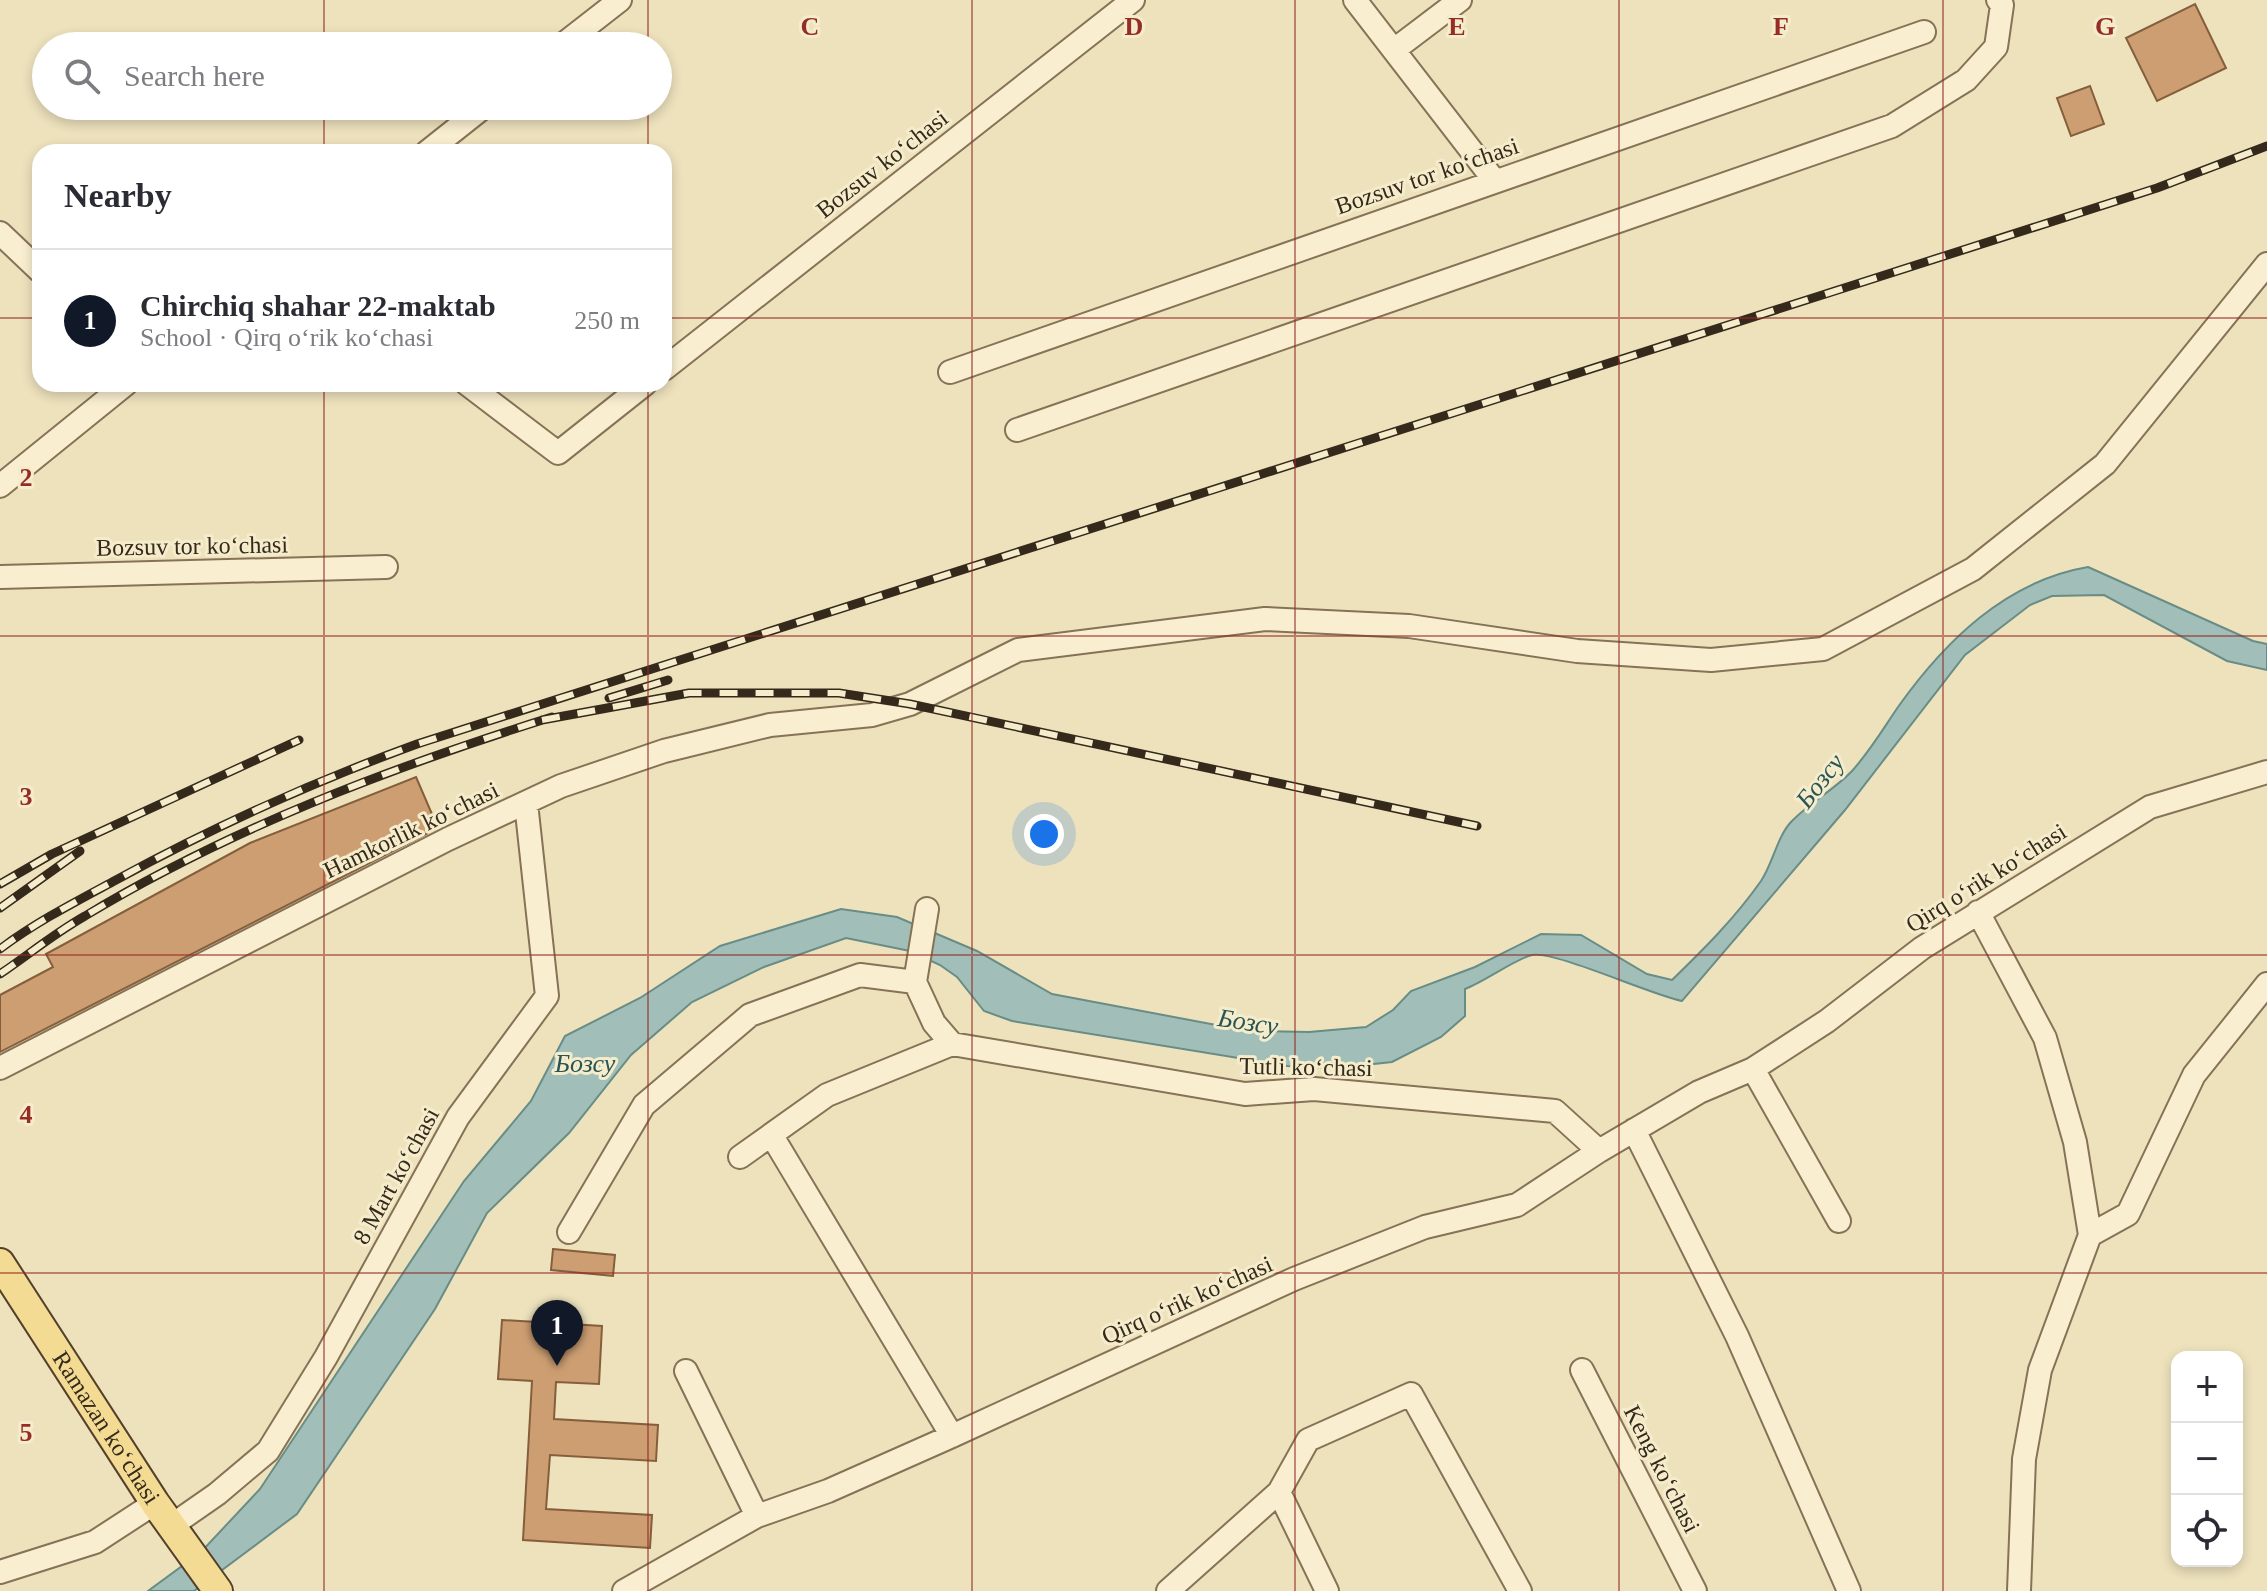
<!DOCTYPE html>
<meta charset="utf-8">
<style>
body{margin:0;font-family:"Times New Roman",serif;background:#f2f2f3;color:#2b2b33}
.controls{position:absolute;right:24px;bottom:24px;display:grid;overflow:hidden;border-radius:16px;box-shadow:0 4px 12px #0003}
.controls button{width:72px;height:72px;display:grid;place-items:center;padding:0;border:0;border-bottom:2px solid #e1e1e2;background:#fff;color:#2b2b33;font:40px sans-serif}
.you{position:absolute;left:1044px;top:834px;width:28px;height:28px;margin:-20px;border:6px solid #fff;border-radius:50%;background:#1a73e8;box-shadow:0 0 0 12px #1a73e833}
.badge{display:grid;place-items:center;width:52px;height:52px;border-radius:50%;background:#111827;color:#fff;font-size:26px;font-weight:700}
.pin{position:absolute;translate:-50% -66px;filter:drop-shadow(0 2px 4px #0008)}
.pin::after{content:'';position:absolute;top:42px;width:28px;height:24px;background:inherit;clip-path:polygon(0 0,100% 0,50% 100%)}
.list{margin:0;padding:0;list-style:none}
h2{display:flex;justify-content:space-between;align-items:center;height:104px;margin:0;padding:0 32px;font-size:34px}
h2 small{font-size:26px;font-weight:400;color:#7c7c81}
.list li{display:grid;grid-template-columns:52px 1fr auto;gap:24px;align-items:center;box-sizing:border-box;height:144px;padding:0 32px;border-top:2px solid #e1e1e2}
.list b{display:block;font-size:30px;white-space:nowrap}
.list p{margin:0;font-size:26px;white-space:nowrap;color:#7c7c81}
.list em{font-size:26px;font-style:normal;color:#7c7c81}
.icon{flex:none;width:44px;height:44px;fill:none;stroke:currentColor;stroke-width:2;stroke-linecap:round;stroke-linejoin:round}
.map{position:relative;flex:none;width:2267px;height:1591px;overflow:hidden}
.search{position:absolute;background:#fff;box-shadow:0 4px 12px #0003;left:32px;top:32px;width:640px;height:88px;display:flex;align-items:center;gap:20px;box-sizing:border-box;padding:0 28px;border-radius:44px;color:#7c7c81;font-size:30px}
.panel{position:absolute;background:#fff;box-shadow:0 4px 12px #0003;left:32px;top:144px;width:640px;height:248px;border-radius:24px}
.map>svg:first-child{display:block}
.water{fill:#a1bfb8;stroke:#688c86;stroke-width:2}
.building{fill:#cd9e72;stroke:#855e3c;stroke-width:2}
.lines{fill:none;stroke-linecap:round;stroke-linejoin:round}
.minor-casing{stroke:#867256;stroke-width:26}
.major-casing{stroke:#53402b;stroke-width:32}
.minor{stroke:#f9efd0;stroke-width:22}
.major{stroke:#f3db93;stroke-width:28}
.rail-casing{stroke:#35291b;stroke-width:9}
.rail{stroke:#f5eccc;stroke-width:6;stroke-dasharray:18;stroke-linecap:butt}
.grid{fill:none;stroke:#952c26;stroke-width:2;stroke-opacity:0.55}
.labels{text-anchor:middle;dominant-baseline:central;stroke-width:6;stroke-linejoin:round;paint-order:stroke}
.street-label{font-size:24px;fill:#35291b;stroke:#f5eccc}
.water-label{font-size:26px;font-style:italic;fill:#2a5555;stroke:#f5eccc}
.grid-label{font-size:26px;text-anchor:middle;font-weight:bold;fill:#952c26;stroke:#f5eccc;stroke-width:6;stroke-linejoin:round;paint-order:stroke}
</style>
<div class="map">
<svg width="2267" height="1591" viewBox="0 0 2267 1591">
<rect width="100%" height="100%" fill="#eee2bd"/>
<!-- water -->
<path class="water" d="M2088 567 2253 641 2267 644V670L2227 661 2104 595 2052 596 2030 605 1965 655 1845 810 1682 1001C1649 994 1553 950 1532 955 1517 958 1484 982 1465 989V1016L1441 1037 1392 1062 1337 1068 1287 1066 1012 1021 984 1011 957 977 940 965 910 951 846 938 764 967 692 1002 631 1055 569 1133 487 1213 435 1309 297 1514 194 1591H148L201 1552 260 1489 464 1181 531 1101 565 1036 640 998 720 946 841 909 897 917 977 951 1052 994 1248 1031 1309 1032 1366 1027 1393 1010 1411 991 1475 967 1541 934 1581 935 1647 974 1672 980C1704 949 1735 918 1761 881 1773 863 1777 837 1791 822 1809 803 1834 790 1852 771 1870 751 1883 729 1898 707 1945 641 2006 581 2088 567Z"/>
<!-- building -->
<path class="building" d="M2195 4 2226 68 2157 101 2126 38Z
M2090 86 2104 124 2071 136 2057 98Z
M416 777 438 828 0 1052V995L53 967 46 954 250 843Z
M553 1249 615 1255 613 1276 551 1270Z
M502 1320 602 1326 599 1384 556 1382 554 1419 658 1425 656 1461 550 1455 546 1509 652 1515 650 1548 523 1540 532 1381 498 1379Z"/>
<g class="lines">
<defs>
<path id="minor" d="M1355 0 1494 180
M561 46 620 0
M1394 50 1460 0
M427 152 485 106
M0 233 40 271
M664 369 1133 0
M950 372 1924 32
M467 384 558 453 645 384
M1017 430 1892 126 1966 80 1996 47 2002 5 1998 0
M0 486 126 384
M0 577 386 567
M1978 912 2045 1038 2075 1142 2090 1235
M915 982 927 909
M0 1068 448 839 561 786 664 751 770 725 872 715 910 704 1018 650 1265 619 1409 626 1577 651 1711 660 1823 649 1973 569 2105 464 2267 264
M1753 1069 1839 1221
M1634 1130 1737 1336 1849 1591
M772 1136 952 1436
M740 1157 827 1095 952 1044
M569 1232 644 1105 750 1015 860 975 915 982 934 1023 952 1044 1245 1094 1314 1089 1555 1111 1599 1151
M1582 1370 1695 1591
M686 1371 757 1516
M1279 1492 1327 1591
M171 1526 217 1494 268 1451 326 1357 458 1117 547 996 526 803
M0 1572 95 1542 155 1503
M624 1591 757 1516 828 1491 952 1436 1294 1279 1425 1227 1517 1205 1599 1151 1699 1092 1753 1069 1827 1021 1922 948 2150 807 2267 772
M1168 1591 1279 1492 1308 1440 1411 1394 1520 1591
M2019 1591 2024 1459 2040 1370 2090 1235 2128 1214 2194 1075 2267 984"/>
<g id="major">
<path id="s1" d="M0 1263 155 1503 218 1591"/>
</g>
</defs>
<!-- minor casing -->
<use href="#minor" class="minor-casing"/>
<!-- major casing -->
<use href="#major" class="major-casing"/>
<!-- minor -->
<use href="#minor" class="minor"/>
<!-- major -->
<use href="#major" class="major"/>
<defs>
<path id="rail" d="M609 698 668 680
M542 720 689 693H839L910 704 1477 826
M0 884 52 854 299 740
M0 908 80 851
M0 949C36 922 77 901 116 880 213 827 313 782 417 744L2157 188 2267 146
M0 974C28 955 55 933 85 916 231 828 390 768 552 717"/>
</defs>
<!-- rail casing -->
<use href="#rail" class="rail-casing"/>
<!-- rail -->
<use href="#rail" class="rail"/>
</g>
<!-- grid -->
<path class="grid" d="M324 0V46M648 0V46M972 0V1591M1295 0V1591M1619 0V1591M1943 0V1591M324 106V152M648 106V152M0 318H40M664 318H2267M324 384V1591M648 384V1591M0 636H2267M0 955H2267M0 1273H2267"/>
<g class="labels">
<!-- street labels -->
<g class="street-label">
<text transform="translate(882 164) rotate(-38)">Bozsuv ko‘chasi</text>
<text transform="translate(1427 176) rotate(-19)">Bozsuv tor ko‘chasi</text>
<text transform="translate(192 546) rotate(-1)">Bozsuv tor ko‘chasi</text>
<text transform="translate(411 830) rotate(-26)">Hamkorlik ko‘chasi</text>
<text transform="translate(1986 878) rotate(-32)">Qirq o‘rik ko‘chasi</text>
<text transform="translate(1306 1067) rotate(1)">Tutli ko‘chasi</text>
<text transform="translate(396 1176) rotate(-61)">8 Mart ko‘chasi</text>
<text transform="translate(1187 1300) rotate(-24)">Qirq o‘rik ko‘chasi</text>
<text stroke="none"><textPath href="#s1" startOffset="196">Ramazan ko‘chasi</textPath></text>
<text transform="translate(1662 1469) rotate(63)">Keng ko‘chasi</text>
</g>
<!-- water labels -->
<g class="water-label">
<text transform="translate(1820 781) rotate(-52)">Бозсу</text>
<text transform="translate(1248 1022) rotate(9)">Бозсу</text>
<text x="585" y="1063">Бозсу</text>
</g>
</g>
<g class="grid-label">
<text x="810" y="35">C</text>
<text x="1134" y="35">D</text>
<text x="1457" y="35">E</text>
<text x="1781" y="35">F</text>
<text x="2105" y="35">G</text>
<text x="26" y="486">2</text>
<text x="26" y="805">3</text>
<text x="26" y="1123">4</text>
<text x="26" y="1441">5</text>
</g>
</svg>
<div class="controls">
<button>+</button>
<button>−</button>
<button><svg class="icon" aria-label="locate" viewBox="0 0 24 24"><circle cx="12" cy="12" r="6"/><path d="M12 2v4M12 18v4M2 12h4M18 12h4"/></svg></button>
</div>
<div class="you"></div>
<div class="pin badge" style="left:557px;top:1366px">1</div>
<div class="search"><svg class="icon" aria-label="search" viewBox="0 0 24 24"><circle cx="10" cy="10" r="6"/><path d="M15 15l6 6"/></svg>Search here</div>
<section class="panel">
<h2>Nearby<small></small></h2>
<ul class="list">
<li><span class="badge">1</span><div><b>Chirchiq shahar 22-maktab</b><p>School · Qirq o‘rik ko‘chasi</p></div><em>250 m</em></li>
</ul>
</section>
</div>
